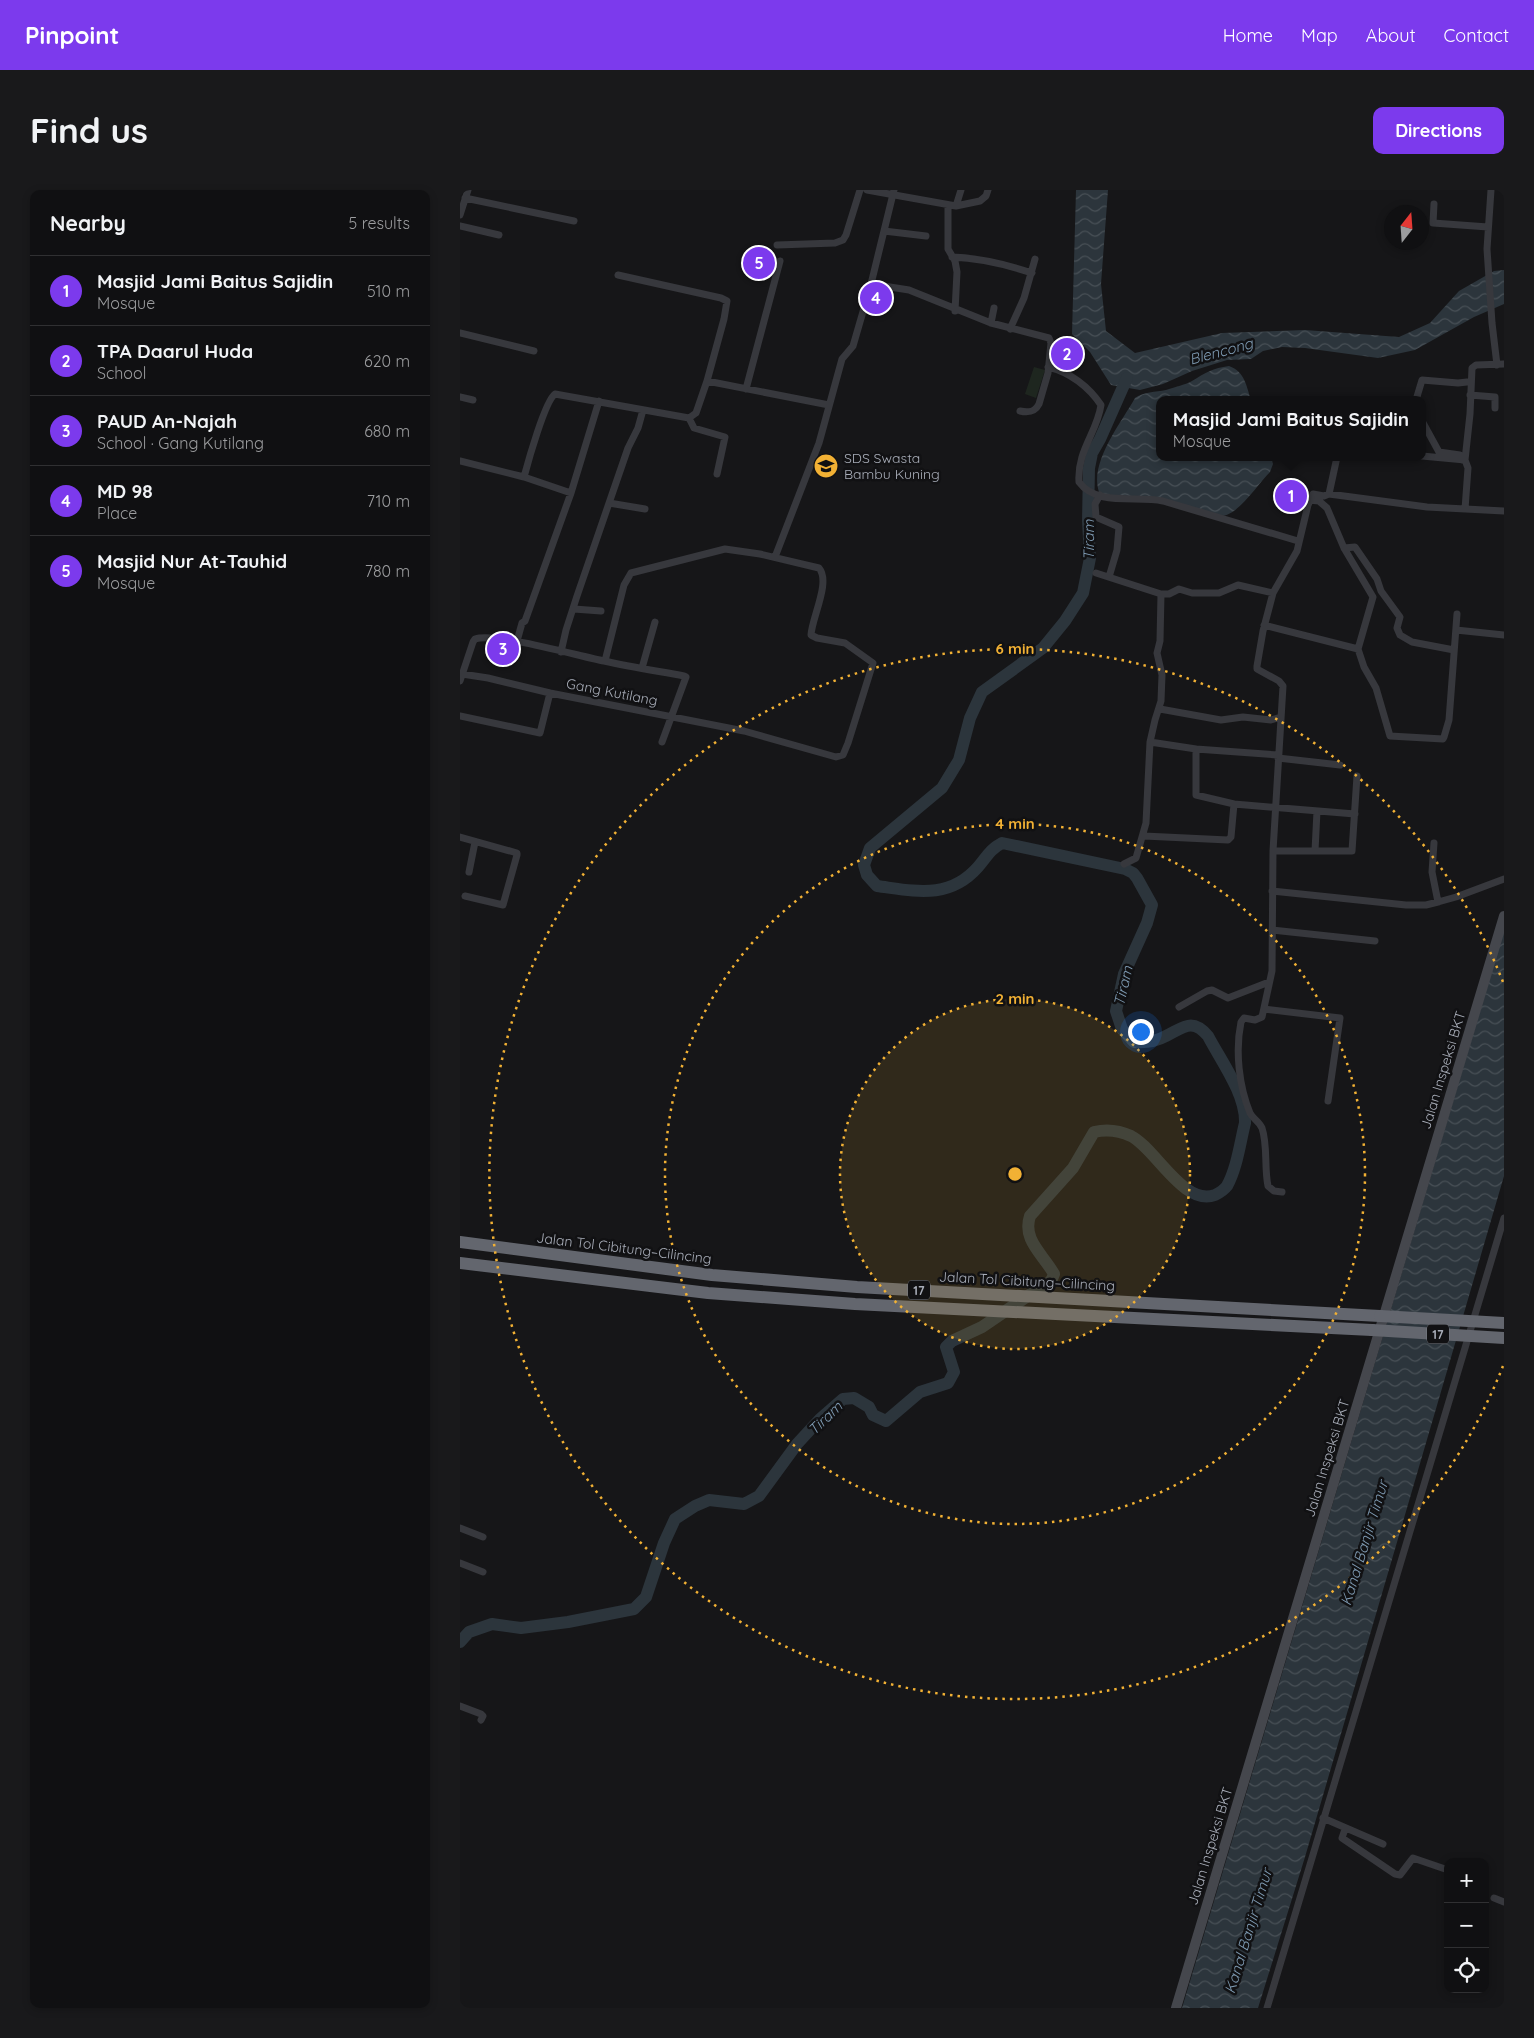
<!DOCTYPE html>
<meta charset="utf-8">
<style>
body{margin:0;font-family:Quicksand,sans-serif;background:#19191b;color:#f1f3f6}
.controls{position:absolute;right:15px;bottom:15px;display:grid;overflow:hidden;border-radius:10px;box-shadow:0 2px 8px #0003}
.controls button{width:45px;height:45px;display:grid;place-items:center;padding:0;border:0;border-bottom:1px solid #303032;background:#101012;color:#f1f3f6;font:25px sans-serif}
.compass{position:absolute;left:924px;top:15px;width:45px;height:45px;border-radius:50%;background:#101012;box-shadow:0 2px 8px #0003;rotate:17deg}
.you{position:absolute;left:680px;top:841px;width:18px;height:18px;margin:-12px;border:4px solid #fff;border-radius:50%;background:#1a73e8;box-shadow:0 0 0 8px #1a73e833}
.badge{display:grid;place-items:center;width:32px;height:32px;border-radius:50%;background:#7c3aed;color:#fff;font-size:16px;font-weight:700}
.pin{position:absolute;translate:-50% -50%;border:2px solid #fff;box-shadow:0 1px 5px #0006}
.popup{position:absolute;left:696px;top:206px;width:270px;height:65px;box-sizing:border-box;display:grid;place-content:center;border-radius:10px;background:#101012;filter:drop-shadow(0 1px 4px #0005);font-size:16px;white-space:nowrap;color:#9c9d9f}
.popup b{font-size:19px;color:#f1f3f6}
.popup::after{content:'';position:absolute;left:50%;top:100%;margin-left:-10px;border:10px solid transparent;border-top-color:#101012}
.list{margin:0;padding:0;list-style:none}
h2{display:flex;justify-content:space-between;align-items:center;height:65px;margin:0;padding:0 20px;font-size:21px}
h2 small{font-size:16px;font-weight:400;color:#9c9d9f}
.list li{display:grid;grid-template-columns:32px 1fr auto;gap:15px;align-items:center;box-sizing:border-box;height:70px;padding:0 20px;border-top:1px solid #303032}
.list b{display:block;font-size:19px;white-space:nowrap}
.list p{margin:0;font-size:16px;white-space:nowrap;color:#9c9d9f}
.list em{font-size:16px;font-style:normal;color:#9c9d9f}
.icon{flex:none;width:28px;height:28px;fill:none;stroke:currentColor;stroke-width:2;stroke-linecap:round;stroke-linejoin:round}
.map{position:relative;flex:none;width:1044px;height:1818px;overflow:hidden;border-radius:10px}
header{display:flex;align-items:center;gap:30px;box-sizing:border-box;height:70px;padding:0 25px;background:#7c3aed;color:#fff}
header strong{font-size:24px}
nav{display:flex;gap:28px;margin-inline-start:auto;font-size:18px}
.intro{display:flex;align-items:center;justify-content:space-between;box-sizing:border-box;height:120px;padding:0 30px}
h1{margin:0;font-size:35px}
.button{padding:12px 22px;border-radius:10px;background:#7c3aed;color:#fff;font-size:18px;font-weight:700}
main{display:flex;gap:30px;padding:0 30px}
aside{flex:1;background:#101012;border-radius:10px;box-shadow:0 2px 8px #0003}
.map>svg:first-child{display:block}
.pitch{fill:#1e261f}
.water{fill:url(#water-waves)}
.lines{fill:none;stroke-linecap:round;stroke-linejoin:round}
.river{stroke:#2c353c;stroke-width:12}
.street{stroke:#37383d;stroke-width:7}
.secondary{stroke:#45474d;stroke-width:10}
.highway{stroke:#63666e;stroke-width:12}
.highway-bridge{stroke:#63666e;stroke-width:12}
.ring{fill:none;stroke:#f2b134;stroke-width:2.5;stroke-dasharray:2.5 5}
.labels{text-anchor:middle;dominant-baseline:central;stroke-width:5;stroke-linejoin:round;paint-order:stroke}
.shield{fill:#111113;stroke:#7b7e86;stroke-width:1}
.shield-label{font-size:12px;font-weight:bold;fill:#a8adb8}
.poi-label{font-size:14px;fill:#a8adb8;stroke:#111113;text-anchor:start}
.street-label{font-size:14px;fill:#a8adb8;stroke:#111113}
.water-label{font-size:15px;font-style:italic;fill:#7f9bb3;stroke:#111113}
.centre{fill:#f2b134;stroke:#111113;stroke-width:2.5}
.ring-label{font-size:15px;text-anchor:middle;font-weight:bold;fill:#f2b134;stroke:#111113;stroke-width:5;stroke-linejoin:round;paint-order:stroke}
</style>
<header>
<strong>Pinpoint</strong>
<nav><a>Home</a><a>Map</a><a>About</a><a>Contact</a></nav>
</header>
<div class="intro"><h1>Find us</h1><a class="button">Directions</a></div>
<main>
<aside>
<h2>Nearby<small>5 results</small></h2>
<ul class="list">
<li><span class="badge">1</span><div><b>Masjid Jami Baitus Sajidin</b><p>Mosque</p></div><em>510 m</em></li>
<li><span class="badge">2</span><div><b>TPA Daarul Huda</b><p>School</p></div><em>620 m</em></li>
<li><span class="badge">3</span><div><b>PAUD An-Najah</b><p>School · Gang Kutilang</p></div><em>680 m</em></li>
<li><span class="badge">4</span><div><b>MD 98</b><p>Place</p></div><em>710 m</em></li>
<li><span class="badge">5</span><div><b>Masjid Nur At-Tauhid</b><p>Mosque</p></div><em>780 m</em></li>
</ul>
</aside>
<div class="map">
<svg width="1044" height="1818" viewBox="0 0 1044 1818">
<defs>
<pattern id="water-waves" width="16" height="10" patternUnits="userSpaceOnUse" patternTransform="scale(1.25)"><rect width="16" height="10" fill="#2c353c"/><path d="M0 5q4-4 8 0t8 0" fill="none" stroke="#485056"/></pattern>
</defs>
<rect width="100%" height="100%" fill="#161618"/>
<!-- pitch -->
<path class="pitch" d="M574 177 585 180 576 208 565 204Z"/>
<!-- water -->
<path class="water" d="M616 0H648L641 94 646 141 675 163 762 143 845 140 939 147 970 133 999 101 1034 81 1044 80V114L1014 127 955 160 918 168 845 158 822 157 803 161 791 169 767 170 732 181 703 194 680 200 651 195 630 162 612 144Z
M769 176C785 182 786 195 791 210H700V267H811L813 274 810 282C798 294 778 325 762 326L717 314 645 305 639 302C629 273 661 233 675 208 683 202 696 202 706 200 714 197 725 195 732 191 745 183 753 178 769 176Z
M1044 741V986L845 1667 798 1818H722Z"/>
<g class="lines">
<!-- river -->
<path class="river" d="M0 1452 9 1442 32 1434 61 1438 108 1432 174 1419 186 1407 204 1353 215 1329 235 1316 249 1310 284 1314 299 1306 337 1254 360 1229 383 1209 394 1208 409 1217 413 1225 426 1231 460 1202 488 1193 494 1182 486 1157 492 1151 522 1137 575 1101 587 1095 592 1089 594 1084C583 1064 562 1050 570 1026L613 978 634 942C647 939 658 940 671 946 695 958 724 1017 755 1005 759 1003 764 1000 767 996 777 978 780 953 785 933 786 904 761 871 748 846 732 827 723 838 706 846 695 852 685 853 674 852L662 839 656 821 664 784 687 733 692 715 677 688 673 683 665 679 542 653C529 660 527 667 518 677 489 710 455 701 417 696L407 685 404 675 410 658 482 598 499 570 510 528 522 502 583 458 605 431 623 403 630 368 628 331 629 278 632 263 640 249 667 188"/>
<!-- street -->
<path class="street" d="M407 0 496 16 520 11 526 6 528 0
M1031 0 1027 59 1032 133 1037 175
M5 8 114 31
M974 14 973 33 1028 37
M488 15V59L495 71 497 82 495 121
M496 16 501 0
M0 25 8 0
M0 36 39 45
M424 41 466 46
M317 55 375 53 383 50 386 45 400 0
M492 67C520 68 545 74 572 83
M158 85 261 108 267 111 264 129 247 191
M411 94 449 100 531 133 589 148 591 153 588 183 579 214C575 222 569 223 560 221
M531 133 534 118
M550 139 564 108 575 69
M0 143 74 161
M588 177C610 182 629 197 641 215 637 243 617 260 619 292 637 317 677 305 703 311L838 351
M286 199 320 71
M1010 205 1035 207V218
M0 207 13 210
M956 210 962 190 998 193 1007 192
M229 228 234 238 265 247 257 284
M962 231 979 262 1000 265 1002 270
M962 266 1005 270 1008 278 1005 319
M1005 270 1010 224 1012 178 1016 175 1044 174
M0 271 64 287C68 272 85 211 95 204L229 228 236 223 247 191 369 215
M64 287 111 303
M869 304 877 267
M640 305 635 314 636 327 659 337 657 360 649 387
M849 310 859 311 867 318 884 358 913 407 898 459 904 477 916 498 930 546 983 549 984 547 989 530 997 424
M149 313 185 319
M884 358 895 357 917 389 921 401 940 427 937 438 940 445 952 452 994 460
M315 367 359 253 382 169 393 156 411 94 434 0
M636 383 701 404H709L719 399 732 403H759L778 395 813 403
M114 419 141 421
M804 435 898 459
M996 440 1044 445
M57 451 62 433 65 431 111 303 139 211
M101 462 106 440 117 406 168 258 178 238 183 220
M182 478 195 432
M2 484 28 488 90 503 284 541 376 567 383 565 388 553 413 473 385 453 357 448 351 445C352 427 371 392 359 378L300 364 265 359 171 383 164 395 145 471
M0 491 13 452 15 449C36 442 118 466 144 471 171 477 197 481 224 486L226 487 202 552
M700 519 761 530 783 527 811 530 821 527
M0 526 80 543 90 503
M690 552 736 559V605L774 614
M736 559 818 565
M818 568 880 575
M684 646 768 650 771 647 774 614 895 624
M0 647 57 663V665L43 715 5 706
M974 653 972 682 978 712
M813 661H892L897 586
M855 661 857 621
M664 674 676 668 686 633 690 552 695 530 701 511 702 485 697 463 700 451 701 404
M9 682 15 652
M812 701 946 715H966L978 712 996 707 1044 689
M812 740 915 751
M719 817 747 801 752 800 768 808 809 792
M804 819 880 828 868 911
M822 1002 814 1001 808 996C804 977 808 956 802 938 799 931 793 929 790 923 779 896 775 861 781 832L784 828 795 830 802 827 812 781 813 661 823 496 819 491 797 479V476L803 441 813 403 837 361 848 315 853 304 864 306 869 304 967 317 1044 321
M0 1338 23 1347
M0 1373 23 1382
M0 1516 21 1524 23 1526 21 1530
M863 1628 923 1654
M885 1639 882 1648 935 1684 940 1685 953 1668 988 1680
M1034 1708 1044 1712
M807 1818 1044 1028"/>
<!-- secondary -->
<path class="secondary" d="M716 1818 1044 726"/>
<!-- highway -->
<path class="highway" d="M0 1052 252 1085 397 1097 920 1126
M0 1073 248 1103 395 1114 912 1140"/>
<!-- highway-bridge -->
<path class="highway-bridge" d="M920 1126 1044 1133
M912 1140 1044 1148"/>
</g>
<!-- distance rings -->
<circle cx="555" cy="984" r="175" fill="#f2b134" fill-opacity=".12"/>
<g class="ring">
<circle cx="555" cy="984" r="175"/>
<circle cx="555" cy="984" r="350"/>
<path d="M1043 1176A525 525 0 1 1 1043 792"/>
</g>
<!-- icons -->
<defs>
<symbol id="school-disc" viewBox="-11 -11 22 22"><circle r="9.5" fill="#f2b134" stroke="#111113"/><path d="M0-5L7-2L0 1L-7-2ZM-4 1L0 2.5L4 1V4Q0 6-4 4Z" fill="#111"/></symbol>
</defs>
<g fill-rule="evenodd">
<use href="#school-disc" x="352" y="262" width="28" height="28"/>
</g>
<g class="labels">
<!-- shield labels -->
<g class="shield">
<rect x="448" y="1090.5" width="22" height="19" rx="4"/>
<rect x="967" y="1134.5" width="22" height="19" rx="4"/>
</g>
<g class="shield-label">
<text x="459" y="1100">17</text>
<text x="978" y="1144">17</text>
</g>
<!-- poi labels -->
<g class="poi-label">
<text x="384" y="268">SDS Swasta<tspan x="384" dy="16">Bambu Kuning</tspan></text>
</g>
<!-- street labels -->
<g class="street-label">
<text transform="translate(152 502) rotate(11)">Gang Kutilang</text>
<text transform="translate(983 880) rotate(-73)">Jalan Inspeksi BKT</text>
<text transform="translate(164 1058) rotate(7)">Jalan Tol Cibitung–Cilincing</text>
<text transform="translate(567 1091) rotate(3)">Jalan Tol Cibitung–Cilincing</text>
<text transform="translate(867 1268) rotate(-73)">Jalan Inspeksi BKT</text>
<text transform="translate(750 1656) rotate(-73)">Jalan Inspeksi BKT</text>
</g>
<!-- water labels -->
<g class="water-label">
<text transform="translate(761 161) rotate(-15)">Blencong</text>
<text transform="translate(628 350) rotate(-90)">Tiram</text>
<text transform="translate(663 796) rotate(-77)">Tiram</text>
<text transform="translate(365 1228) rotate(-44)">Tiram</text>
<text transform="translate(904 1353) rotate(-73)">Kanal Banjir Timur</text>
<text transform="translate(788 1741) rotate(-73)">Kanal Banjir Timur</text>
</g>
</g>
<circle cx="555" cy="984" r="8" class="centre"/>
<g class="ring-label">
<text x="555" y="464">6 min</text>
<text x="555" y="639">4 min</text>
<text x="555" y="814">2 min</text>
</g>
</svg>
<div class="controls">
<button>+</button>
<button>−</button>
<button><svg class="icon" aria-label="locate" viewBox="0 0 24 24"><circle cx="12" cy="12" r="6"/><path d="M12 2v4M12 18v4M2 12h4M18 12h4"/></svg></button>
</div>
<svg class="compass" viewBox="-18 -18 36 36"><path d="M0-13l5 13h-10z" fill="#e53935"/><path d="M0 13l5-13h-10z" fill="#9c9d9f"/></svg>
<div class="you"></div>
<div class="pin badge" style="left:831px;top:306px">1</div>
<div class="popup"><b>Masjid Jami Baitus Sajidin</b>Mosque</div>
<div class="pin badge" style="left:607px;top:164px">2</div>
<div class="pin badge" style="left:43px;top:459px">3</div>
<div class="pin badge" style="left:416px;top:108px">4</div>
<div class="pin badge" style="left:299px;top:73px">5</div>
</div>
</main>
